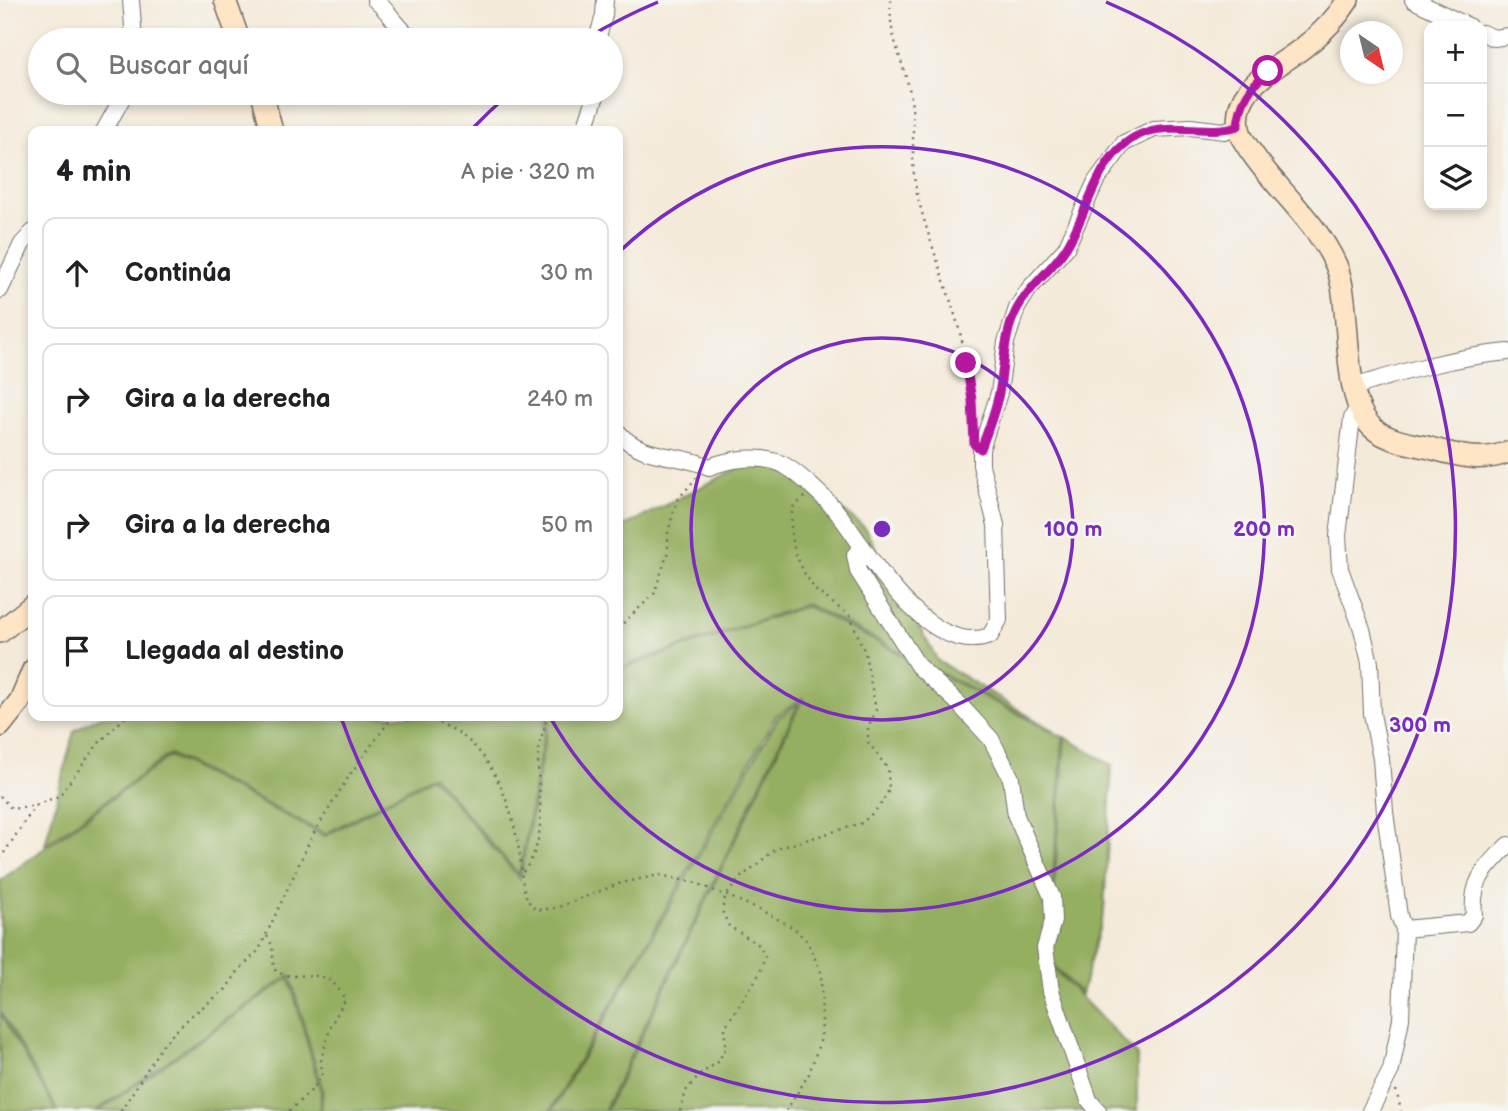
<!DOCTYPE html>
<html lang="es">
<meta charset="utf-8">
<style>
body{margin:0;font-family:"Balsamiq Sans",sans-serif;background:#f2f2f2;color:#202124}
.controls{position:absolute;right:21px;top:21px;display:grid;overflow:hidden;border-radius:14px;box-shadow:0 4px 10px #0003}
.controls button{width:63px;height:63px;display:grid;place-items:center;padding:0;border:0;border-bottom:2px solid #e0e0e0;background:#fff;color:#202124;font:35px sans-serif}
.compass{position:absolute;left:1340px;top:21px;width:63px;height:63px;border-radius:50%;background:#fff;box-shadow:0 4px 10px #0003;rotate:145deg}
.stop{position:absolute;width:21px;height:21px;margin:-16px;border:5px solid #b5179e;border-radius:50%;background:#fff}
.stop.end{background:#b5179e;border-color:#fff;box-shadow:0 2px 7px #0008}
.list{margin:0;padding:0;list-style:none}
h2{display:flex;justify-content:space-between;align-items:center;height:91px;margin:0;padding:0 28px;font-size:30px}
h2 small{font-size:23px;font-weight:400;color:#757577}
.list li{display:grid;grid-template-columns:46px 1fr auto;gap:21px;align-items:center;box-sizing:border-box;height:112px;margin:0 14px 14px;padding:0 14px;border:2px solid #e0e0e0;border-radius:14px}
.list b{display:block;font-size:26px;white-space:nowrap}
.list em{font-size:23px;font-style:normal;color:#757577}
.icon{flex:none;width:38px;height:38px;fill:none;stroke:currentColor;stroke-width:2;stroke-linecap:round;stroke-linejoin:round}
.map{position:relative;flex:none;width:1508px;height:1111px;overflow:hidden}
.search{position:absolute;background:#fff;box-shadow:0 4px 10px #0003;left:28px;top:28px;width:595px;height:77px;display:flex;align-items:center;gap:18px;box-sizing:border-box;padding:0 24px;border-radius:38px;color:#757577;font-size:26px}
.panel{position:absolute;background:#fff;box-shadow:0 4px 10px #0003;left:28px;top:126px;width:595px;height:595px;border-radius:14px}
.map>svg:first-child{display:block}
.forest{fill:#94af60;stroke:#606d46;stroke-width:2}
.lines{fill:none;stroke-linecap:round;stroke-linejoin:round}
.street-casing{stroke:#716e68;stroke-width:18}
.secondary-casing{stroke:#716e68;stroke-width:24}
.path{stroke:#716e68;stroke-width:2.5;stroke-dasharray:2 5;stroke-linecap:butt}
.street{stroke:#fff;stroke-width:16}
.secondary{stroke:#fde5c5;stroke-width:21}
.route{stroke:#b5179e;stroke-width:9}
.ring{fill:none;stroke:#7b2cbf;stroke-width:3.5}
.centre{fill:#7b2cbf;stroke:#f6f6f2;stroke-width:3.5}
.ring-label{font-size:21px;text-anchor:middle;font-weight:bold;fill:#7b2cbf;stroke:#f6f6f2;stroke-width:5;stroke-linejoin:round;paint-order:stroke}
</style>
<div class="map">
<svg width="1508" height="1111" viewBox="0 0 1508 1111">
<rect width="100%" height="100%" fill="#f6f6f2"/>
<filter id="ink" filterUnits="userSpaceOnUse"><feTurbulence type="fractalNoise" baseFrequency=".0143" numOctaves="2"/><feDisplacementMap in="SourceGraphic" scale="14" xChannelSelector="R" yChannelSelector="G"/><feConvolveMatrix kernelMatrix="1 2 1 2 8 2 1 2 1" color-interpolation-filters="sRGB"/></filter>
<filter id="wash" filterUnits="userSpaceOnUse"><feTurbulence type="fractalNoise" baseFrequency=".00686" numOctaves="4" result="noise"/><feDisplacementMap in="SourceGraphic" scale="28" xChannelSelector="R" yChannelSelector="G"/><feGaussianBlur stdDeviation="1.57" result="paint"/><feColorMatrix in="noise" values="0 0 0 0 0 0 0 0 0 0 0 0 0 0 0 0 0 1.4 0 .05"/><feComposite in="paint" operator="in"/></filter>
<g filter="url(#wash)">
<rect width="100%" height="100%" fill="#f4ead9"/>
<!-- forest -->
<path class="forest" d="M768 453 864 527 938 661 1054 731 807 604 618 668V529Z
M806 606 1063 737 1047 962 1137 1055V1111H606L803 698 776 716 550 1111H321L323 1092 290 975 96 1111H58L0 1011V881L170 756 325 836 432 777 520 879 549 716H618V670Z
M799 703 604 1111H552L778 718Z
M100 716H547L519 875 433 775 325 834 170 754 45 845 74 731Z
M1065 737 1112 765 1104 911 1081 994 1049 961Z
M289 978 321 1092 319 1111H99Z
M0 1014 56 1111H0Z"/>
</g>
<g filter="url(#ink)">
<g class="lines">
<defs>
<path id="street" d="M131 0 134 40
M375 0C390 12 399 30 414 40
M1413 0 1468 26
M1482 33 1494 38 1508 36
M597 40 604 15 605 0
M104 131 125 93
M584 131 597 93
M0 290 22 244 33 232
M1354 387C1405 371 1454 357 1508 352
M1359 404 1352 418 1338 536 1340 569 1362 629 1370 663 1372 714 1381 759 1385 812 1399 916 1404 929 1401 1019 1391 1070 1370 1111
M618 432C641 460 679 453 709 467 730 459 760 454 782 464 798 472 830 502 841 517 871 557 929 658 990 636L999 620 996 525 981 465V449L999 393 1006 342 1017 308 1029 289 1066 248 1096 181 1124 143 1154 129 1190 127 1224 131 1238 126
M862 546 855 555 858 571 918 666 958 703 991 739 1011 778 1016 816 1052 897 1053 921 1045 948 1051 991 1089 1100 1098 1111
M1404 929 1468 923 1474 915C1471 880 1485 869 1508 845"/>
<path id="secondary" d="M225 0 239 40
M1348 0C1337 18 1321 34 1304 47 1275 70 1226 89 1241 136 1267 182 1314 216 1336 265 1354 307 1338 399 1374 429 1389 441 1412 444 1430 448 1456 455 1482 463 1508 452
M262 93 272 131
M0 632 33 605
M0 726 20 701 33 670"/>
</defs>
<!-- street casing -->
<use href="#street" class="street-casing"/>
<!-- secondary casing -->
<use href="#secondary" class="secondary-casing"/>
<!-- path -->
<path class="path" d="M891 0C887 30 902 59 909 88 917 123 909 160 917 194 936 271 976 346 972 427
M618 628 654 594 668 552V533L673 513 679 498 698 476
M419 716C430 720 443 724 454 730 494 754 512 807 519 850 523 870 519 898 537 910L556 908 621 883 659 875 696 883 759 909 794 928 807 941 821 972 822 1022 821 1038 809 1074 786 1111
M0 796 12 809 36 805 59 796 98 744 126 716
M0 859 36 805
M523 872C553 833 534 790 539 748 540 737 546 727 547 716
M267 936 272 945 274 969C296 988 325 957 345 1000L332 1023 321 1059 322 1076 312 1090 289 1111
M1396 1090 1401 1111
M121 1111 163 1044 191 1016 226 989 239 970 259 950 312 836 351 773 393 716
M680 1111 687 1089 702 1073 718 1062 725 1049V1027L760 973 765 957 759 945 729 926 722 911 725 897 740 878 776 849 862 823 879 807 889 790 888 769 868 742V727L876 710 865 653 850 616 815 590 805 574 795 553 791 529 792 508 805 497"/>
<!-- street -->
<use href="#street" class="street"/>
<!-- secondary -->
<use href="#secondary" class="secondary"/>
</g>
</g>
<g class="lines" filter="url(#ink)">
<!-- route -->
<path class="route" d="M966 363 972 400 974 444 981 449C988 430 995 412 999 393 1004 369 1003 343 1012 320 1023 290 1049 274 1066 248 1089 212 1096 155 1139 135 1171 120 1205 136 1238 126 1240 102 1250 87 1268 71"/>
</g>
<!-- distance rings -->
<g class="ring">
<circle cx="882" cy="529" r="191"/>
<path d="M619 252A382 382 0 1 1 550 717"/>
<path d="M470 131A573 573 0 0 1 510 93M587 38A573 573 0 0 1 658 2M1106 2A573 573 0 1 1 342 720"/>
</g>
<circle cx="882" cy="529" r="10" class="centre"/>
<g class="ring-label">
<text x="1073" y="536">100 m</text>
<text x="1264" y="536">200 m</text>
<text x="1420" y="732">300 m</text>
</g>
</svg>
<div class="controls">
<button>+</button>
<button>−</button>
<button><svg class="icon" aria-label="layers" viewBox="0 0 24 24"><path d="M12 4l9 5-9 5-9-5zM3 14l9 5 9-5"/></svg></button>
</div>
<svg class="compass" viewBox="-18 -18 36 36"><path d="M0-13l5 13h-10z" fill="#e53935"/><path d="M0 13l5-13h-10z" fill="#757577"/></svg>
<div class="stop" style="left:1268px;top:71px"></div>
<div class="stop end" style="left:966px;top:363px"></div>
<div class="search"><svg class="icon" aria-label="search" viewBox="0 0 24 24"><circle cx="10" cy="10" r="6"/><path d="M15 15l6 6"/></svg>Buscar aquí</div>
<section class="panel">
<h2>4 min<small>A pie · 320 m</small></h2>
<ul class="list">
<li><svg class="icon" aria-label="ahead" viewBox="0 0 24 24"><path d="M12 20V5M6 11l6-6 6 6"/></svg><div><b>Continúa</b></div><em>30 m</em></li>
<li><svg class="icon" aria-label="right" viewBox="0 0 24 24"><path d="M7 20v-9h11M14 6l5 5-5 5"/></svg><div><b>Gira a la derecha</b></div><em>240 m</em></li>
<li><svg class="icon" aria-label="right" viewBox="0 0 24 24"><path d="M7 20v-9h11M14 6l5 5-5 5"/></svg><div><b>Gira a la derecha</b></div><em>50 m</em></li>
<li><svg class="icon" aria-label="arrive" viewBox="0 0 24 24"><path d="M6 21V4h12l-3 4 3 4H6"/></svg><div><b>Llegada al destino</b></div></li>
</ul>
</section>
</div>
